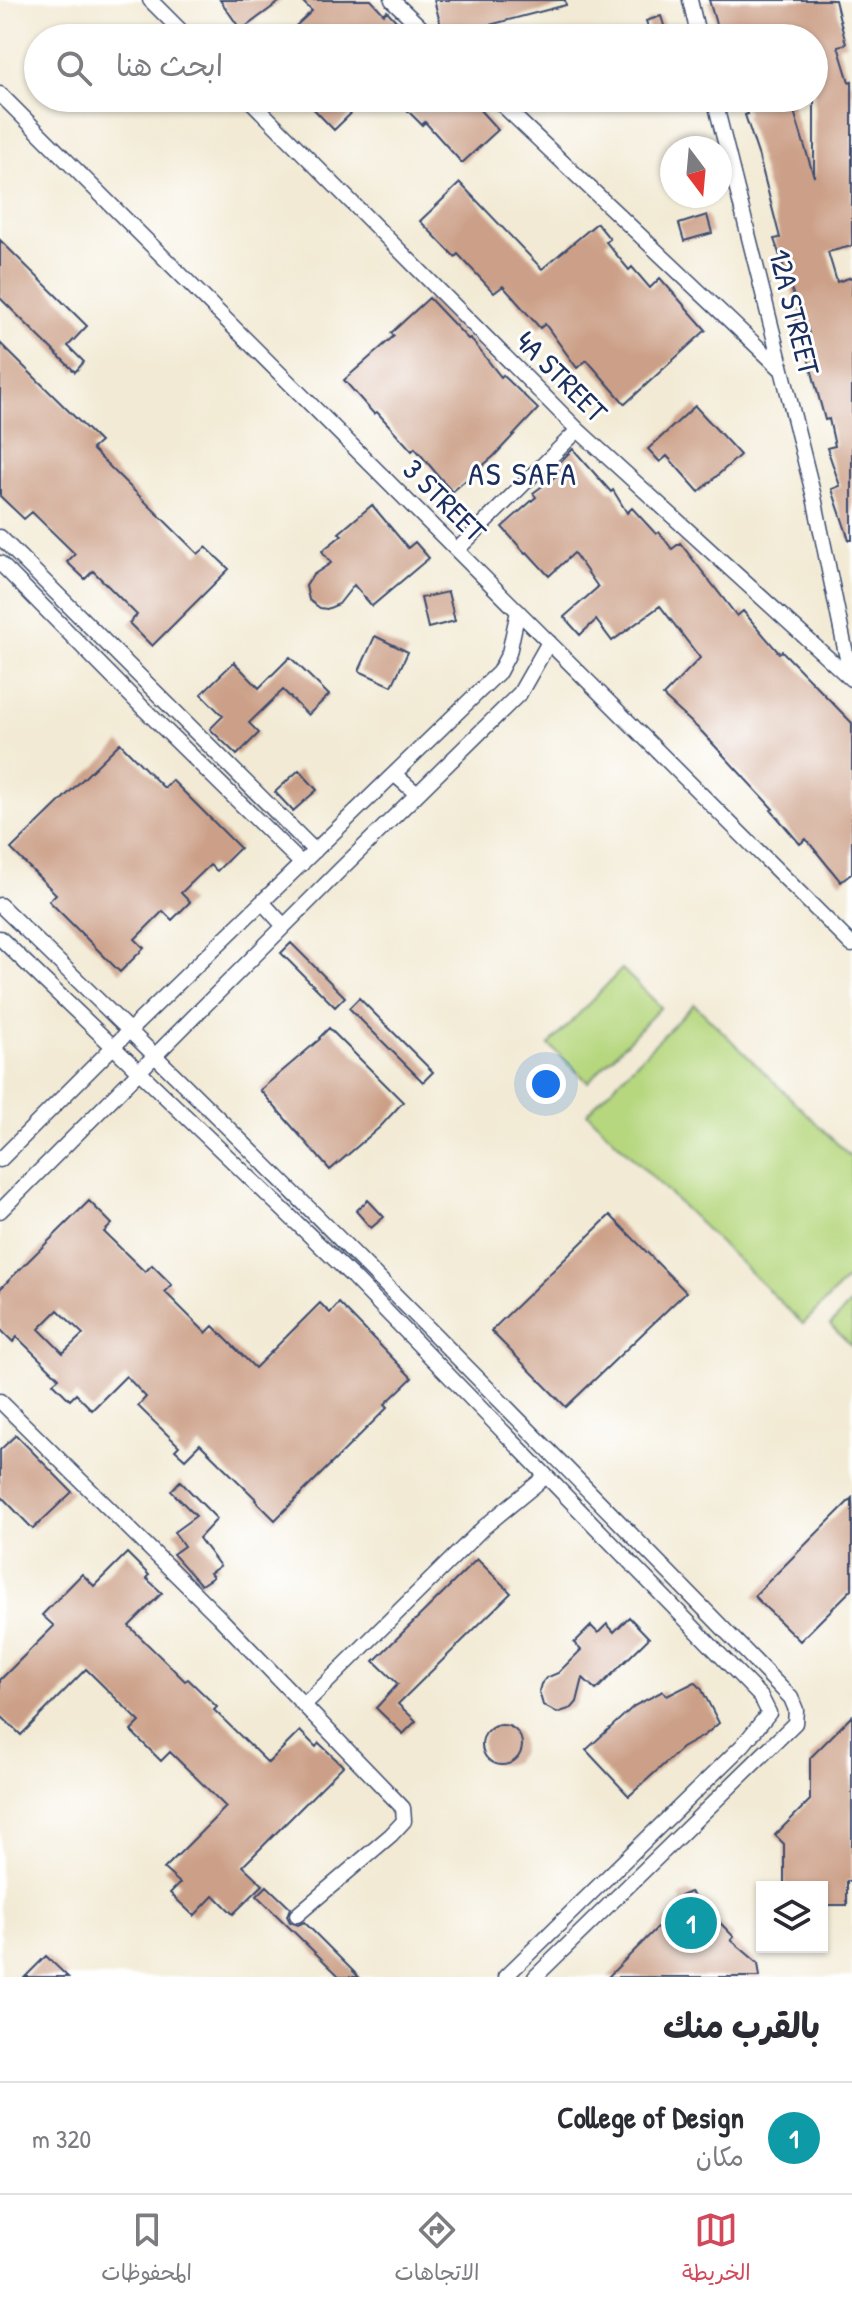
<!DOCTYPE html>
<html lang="ar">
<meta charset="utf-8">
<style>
body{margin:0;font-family:"Patrick Hand","Playpen Sans Arabic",sans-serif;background:#f2f2f3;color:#2b2b33;direction:rtl}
.controls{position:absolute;right:24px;bottom:24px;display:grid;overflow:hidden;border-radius:0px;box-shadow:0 2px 6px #0004}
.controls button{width:72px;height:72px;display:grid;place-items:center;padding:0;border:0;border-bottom:2px solid #e1e1e2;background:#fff;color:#2b2b33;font:40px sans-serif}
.compass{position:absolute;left:660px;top:136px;width:72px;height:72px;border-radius:50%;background:#fff;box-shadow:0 2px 6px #0004;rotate:164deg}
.you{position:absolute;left:546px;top:1084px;width:28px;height:28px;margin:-20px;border:6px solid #fff;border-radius:50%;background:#1a73e8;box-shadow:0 0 0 12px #1a73e833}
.badge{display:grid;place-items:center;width:52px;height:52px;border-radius:50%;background:#d1495b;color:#fff;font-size:26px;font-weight:700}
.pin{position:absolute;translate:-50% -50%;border:4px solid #fff;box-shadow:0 2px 8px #0006}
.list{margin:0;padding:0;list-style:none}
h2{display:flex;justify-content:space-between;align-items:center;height:104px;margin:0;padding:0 32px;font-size:34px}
h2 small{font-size:26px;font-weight:400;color:#7c7c81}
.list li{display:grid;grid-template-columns:52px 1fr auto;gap:24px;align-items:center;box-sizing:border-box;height:112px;padding:0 32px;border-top:2px solid #e1e1e2}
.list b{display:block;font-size:30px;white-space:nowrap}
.list p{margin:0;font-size:26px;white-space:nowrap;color:#7c7c81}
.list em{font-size:26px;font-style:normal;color:#7c7c81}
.icon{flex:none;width:44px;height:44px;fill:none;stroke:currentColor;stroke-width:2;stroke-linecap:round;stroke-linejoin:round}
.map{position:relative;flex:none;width:852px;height:1977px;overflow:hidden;direction:ltr}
.search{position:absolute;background:#fff;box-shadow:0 2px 6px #0004;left:24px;right:24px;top:24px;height:88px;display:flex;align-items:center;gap:20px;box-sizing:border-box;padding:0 28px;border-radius:44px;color:#7c7c81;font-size:30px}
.sheet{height:216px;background:#fff}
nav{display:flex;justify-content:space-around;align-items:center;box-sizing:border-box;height:112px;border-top:2px solid #e1e1e2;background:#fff;font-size:22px;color:#7c7c81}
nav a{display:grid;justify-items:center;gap:4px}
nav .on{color:#d1495b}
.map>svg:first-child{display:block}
.grass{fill:#b6d77e;stroke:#68836e;stroke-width:2}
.building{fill:#cca088;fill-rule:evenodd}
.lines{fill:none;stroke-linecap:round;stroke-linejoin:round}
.street-casing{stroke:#3b4b70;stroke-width:17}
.street{stroke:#fff;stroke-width:14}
.labels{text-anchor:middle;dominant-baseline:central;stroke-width:6;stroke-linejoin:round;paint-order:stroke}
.street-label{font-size:30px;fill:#1b2f5e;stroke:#fff}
.neighbourhood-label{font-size:32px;letter-spacing:2px;fill:#1b2f5e;stroke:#fff}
</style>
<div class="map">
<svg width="852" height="1977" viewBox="0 0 852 1977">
<rect width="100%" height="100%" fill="#fff"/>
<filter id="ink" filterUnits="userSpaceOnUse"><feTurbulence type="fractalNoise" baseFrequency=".0125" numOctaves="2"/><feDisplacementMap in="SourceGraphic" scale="16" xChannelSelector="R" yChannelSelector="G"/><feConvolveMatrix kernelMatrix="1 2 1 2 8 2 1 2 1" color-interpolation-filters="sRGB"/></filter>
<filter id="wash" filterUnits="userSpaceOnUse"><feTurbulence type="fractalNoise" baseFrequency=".006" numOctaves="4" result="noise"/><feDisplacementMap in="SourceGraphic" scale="32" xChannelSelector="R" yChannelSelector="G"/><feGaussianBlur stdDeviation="1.8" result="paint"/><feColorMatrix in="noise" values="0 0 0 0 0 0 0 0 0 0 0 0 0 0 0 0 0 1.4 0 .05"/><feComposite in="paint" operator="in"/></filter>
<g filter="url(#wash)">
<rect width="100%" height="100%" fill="#f2ead4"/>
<!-- grass -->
<path class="grass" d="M622 969 661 1007 588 1082 549 1045Z
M694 1004 852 1158V1274L803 1324 587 1113Z
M852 1302V1346L830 1325Z"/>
<g id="blocks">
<!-- building -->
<path class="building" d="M220 0H282L241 30Z
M301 0H371L384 14 387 11 412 38H283L312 11Z
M434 0H565L566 5 444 37Z
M709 0H835L846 44 838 46 849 82 852 81V246L828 252 837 282 852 277V540H849L832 489 840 486 827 448 835 446 829 419 825 420 808 357 815 355 807 327 798 330 795 316 800 314 774 239 780 238 759 157 745 115 748 114 743 98H790L814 177V38H720Z
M661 16 668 38H652L646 21Z
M303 98H367L334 130Z
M395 98H469L498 130 462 163 425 122 422 125Z
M460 183 542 269 597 223 610 239 606 242 629 270 632 267 650 288 660 278 706 330 625 404 587 360 577 368 545 324 540 328 503 286 494 293 458 254 455 257 420 221Z
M707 215 712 233 684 241 679 224Z
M0 240 87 326 68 346 84 362 75 372 0 298Z
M429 298 468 339 470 338 501 377 503 375 538 409 494 456 452 492 415 448 412 451 377 412 374 414 344 380 394 336 391 333Z
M0 343 100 442 92 449 198 554 206 547 229 569 152 646 129 623 137 615 93 571 85 579 67 562 75 554 32 512 24 519 0 496Z
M695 406 740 455 699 492 667 456 660 462 648 449Z
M573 449 611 492 613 490 627 513 632 508 656 534 659 532 672 549 680 543 737 616 743 611 779 653 782 651 852 723V873L841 882 806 839 800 844 771 810 773 809 702 732 663 696 700 658 660 606 612 641 596 620 580 635 564 617 598 587 574 553 549 576 527 552 525 553 502 527 536 497 533 493 560 473 555 467Z
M372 505 408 548 415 542 429 558 372 606 354 585 339 604 327 609 320 608 309 600 306 586 313 575 331 563 322 551 342 535 339 533Z
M448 592 455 621 428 628 421 598Z
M375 636 408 652 392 686 359 671Z
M290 657 329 695 308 715 283 690 249 723 259 733 237 755 210 729 223 716 201 694 234 662 259 688Z
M120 743 164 788 172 780 240 848 217 871 210 865 181 893 190 902 172 920 163 911 135 939 144 948 120 972 49 901 56 894 11 849Z
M299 770 317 790 293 811 275 792Z
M291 943 345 997 335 1007 281 953Z
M359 998 433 1072 423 1082 349 1008Z
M329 1028 403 1102 380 1127 330 1170 260 1090 320 1039 319 1038Z
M368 1200 384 1217 371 1228 356 1211Z
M89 1201 112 1224 104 1232 145 1272 152 1265 172 1285 165 1292 206 1333 213 1326 255 1368 320 1303 330 1313 339 1303 412 1378 385 1404 388 1407 275 1520 255 1500 256 1499 200 1444 185 1459 175 1450 179 1446 138 1406 146 1397 126 1376 92 1410 76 1394 70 1400 53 1383 59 1378 17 1337 13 1342 0 1329V1289ZM58 1310 83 1334 63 1353 39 1329Z
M610 1215 686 1292 566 1407 491 1331Z
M16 1435 72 1492 33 1529 0 1495V1450Z
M180 1481 217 1519 199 1538 220 1566 210 1573 213 1577 201 1585 173 1554 184 1546 174 1532 196 1516 171 1491Z
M852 1498V1589L800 1641 754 1596Z
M127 1553 149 1575 146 1578 162 1593 129 1626 185 1681 188 1679 217 1707 214 1710 268 1763 300 1731 316 1747 319 1743 343 1766 243 1866 263 1885 233 1914 214 1895 194 1916 170 1893 180 1883 164 1869 226 1807 170 1752 161 1761 131 1731 140 1722 86 1669 21 1735 0 1715V1680L54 1626 42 1615 82 1574 94 1586Z
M477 1559 511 1593 398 1704 416 1721 403 1734 376 1708 398 1684 374 1661Z
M629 1617 649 1638 596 1690 583 1678 577 1702 572 1708 557 1713 543 1705 539 1691 541 1684 546 1678 558 1673 581 1650 574 1643 591 1626 598 1633 607 1624 614 1632Z
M695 1682 701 1688 719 1723 705 1735 682 1748 629 1796 586 1750 634 1706 663 1691 667 1696Z
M852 1716V1881H847V1905H822V1887H784V1844L775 1835 810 1800V1758Z
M482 1745a20 20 0 1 1 40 0a20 20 0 1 1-40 0Z
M267 1886 290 1908 287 1916 290 1922 298 1925 304 1922 359 1977H340L257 1896Z
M690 1892 734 1937 731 1940 758 1963 760 1977H608L682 1903 680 1896Z
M46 1956 68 1977H25Z"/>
</g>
</g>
<g filter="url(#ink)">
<use href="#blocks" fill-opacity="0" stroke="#3b4b70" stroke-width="2"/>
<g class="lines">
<defs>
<path id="street" d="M150 0 188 38
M392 0 432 38
M690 0 699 38
M0 94 852 945
M248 98 578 430 851 679
M495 98 782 370
M714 98 814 497 851 678
M0 537 315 851
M457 550 578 430
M0 563 143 708 302 864
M394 774 417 794
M262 902 284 926
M0 905C269 1164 531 1431 791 1698L796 1710 795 1723 535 1977
M0 938 353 1277 761 1697 769 1713 743 1745 505 1977
M0 1160 130 1030 499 672 509 653 518 611
M0 1211 341 869 520 693 549 642
M0 1401 218 1616 403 1808 404 1821 391 1835 297 1915
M304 1705 484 1527 545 1477"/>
</defs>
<!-- street casing -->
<use href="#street" class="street-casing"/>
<!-- street -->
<use href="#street" class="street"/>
</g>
</g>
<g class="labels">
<!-- street labels -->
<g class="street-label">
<text transform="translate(795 312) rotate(76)">12A STREET</text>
<text transform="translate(562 376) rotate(45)">4A STREET</text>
<text transform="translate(445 500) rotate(45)">3 STREET</text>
</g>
<!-- neighbourhood labels -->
<g class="neighbourhood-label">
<text x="523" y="473">AS SAFA</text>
</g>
</g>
</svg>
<div class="controls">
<button><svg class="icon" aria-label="layers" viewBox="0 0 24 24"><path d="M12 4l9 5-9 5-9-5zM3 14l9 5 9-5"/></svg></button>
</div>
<svg class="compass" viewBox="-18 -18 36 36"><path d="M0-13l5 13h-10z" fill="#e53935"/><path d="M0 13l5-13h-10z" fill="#7c7c81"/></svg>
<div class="you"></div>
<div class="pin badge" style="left:691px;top:1923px;background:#0f9aa8">1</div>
<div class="search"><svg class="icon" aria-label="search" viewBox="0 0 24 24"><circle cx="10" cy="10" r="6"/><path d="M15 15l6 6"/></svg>ابحث هنا</div>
</div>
<section class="sheet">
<h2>بالقرب منك<small></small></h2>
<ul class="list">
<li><span class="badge" style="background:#0f9aa8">1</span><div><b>College of Design</b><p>مكان</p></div><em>320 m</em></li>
</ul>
</section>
<nav>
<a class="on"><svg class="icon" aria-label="map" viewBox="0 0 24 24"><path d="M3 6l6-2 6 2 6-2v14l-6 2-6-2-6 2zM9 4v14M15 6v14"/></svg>الخريطة</a>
<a><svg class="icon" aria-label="directions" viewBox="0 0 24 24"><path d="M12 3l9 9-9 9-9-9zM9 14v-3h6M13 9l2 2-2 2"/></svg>الاتجاهات</a>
<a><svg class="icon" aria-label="saved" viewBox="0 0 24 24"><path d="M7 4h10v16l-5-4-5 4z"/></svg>المحفوظات</a>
</nav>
